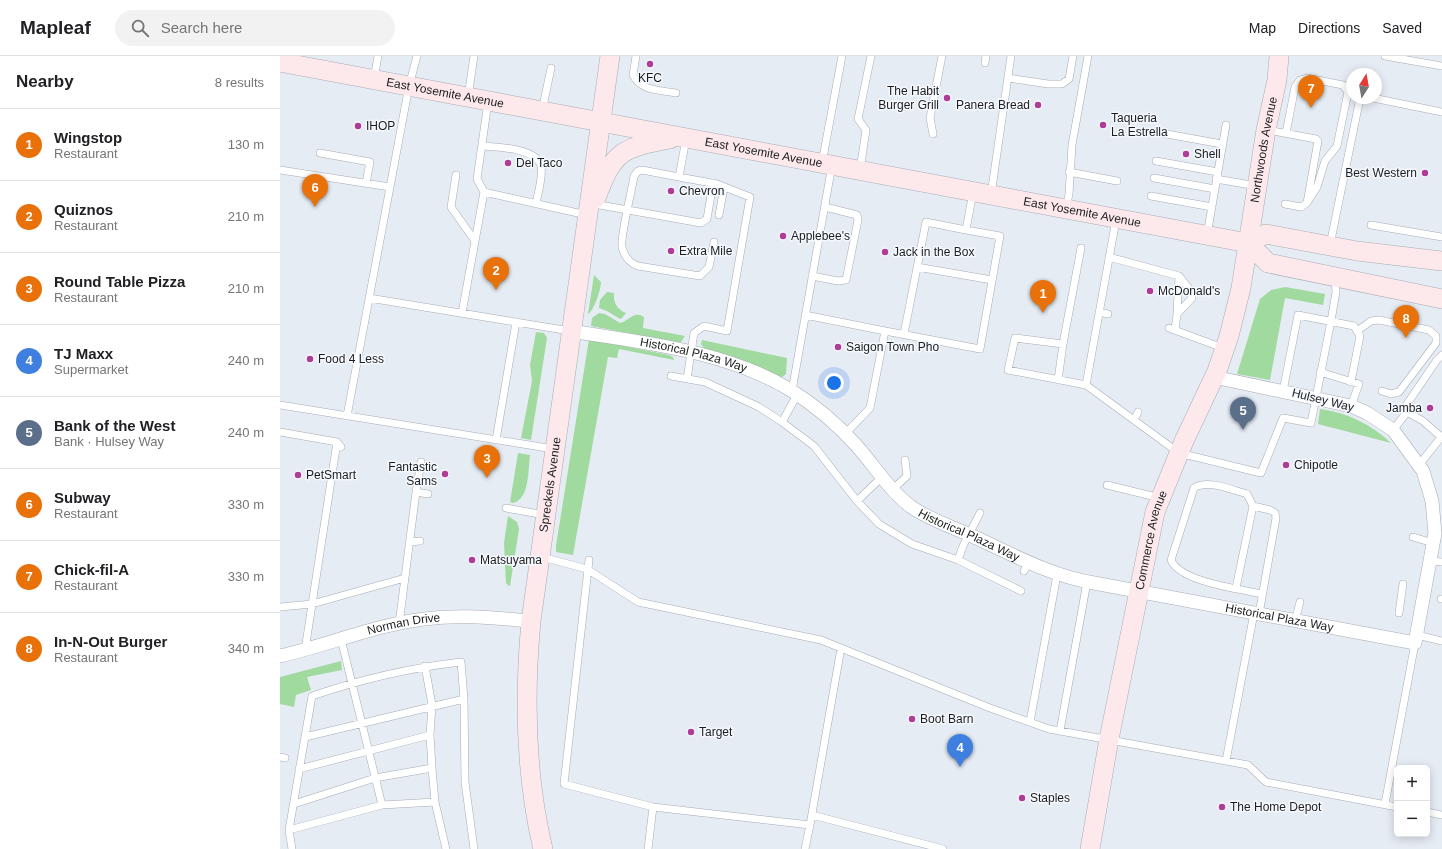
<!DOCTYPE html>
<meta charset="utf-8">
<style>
body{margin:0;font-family:Helvetica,sans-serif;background:#f2f2f2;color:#202124}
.controls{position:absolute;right:12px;bottom:12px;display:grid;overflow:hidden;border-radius:6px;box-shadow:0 2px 10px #0003}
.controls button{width:36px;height:36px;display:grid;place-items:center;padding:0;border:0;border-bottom:1px solid #e0e0e0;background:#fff;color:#202124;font:20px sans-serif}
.compass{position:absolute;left:1066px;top:12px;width:36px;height:36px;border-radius:50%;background:#fff;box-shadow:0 2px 10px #0003;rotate:11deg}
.you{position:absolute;left:554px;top:327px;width:14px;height:14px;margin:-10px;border:3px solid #fff;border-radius:50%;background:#1a73e8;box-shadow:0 0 0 6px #1a73e833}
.badge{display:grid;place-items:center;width:26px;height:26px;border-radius:50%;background:#d93025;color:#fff;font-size:13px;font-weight:700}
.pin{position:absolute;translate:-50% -33px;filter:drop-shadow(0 1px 2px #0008)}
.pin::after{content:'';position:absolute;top:21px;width:14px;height:12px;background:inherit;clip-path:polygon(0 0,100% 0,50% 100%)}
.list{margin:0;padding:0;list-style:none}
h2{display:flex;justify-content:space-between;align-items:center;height:52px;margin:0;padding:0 16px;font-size:17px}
h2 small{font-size:13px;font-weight:400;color:#757577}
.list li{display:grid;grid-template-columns:26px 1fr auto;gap:12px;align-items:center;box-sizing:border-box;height:72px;padding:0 16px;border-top:1px solid #e0e0e0}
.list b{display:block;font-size:15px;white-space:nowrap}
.list p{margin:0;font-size:13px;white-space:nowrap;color:#757577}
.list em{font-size:13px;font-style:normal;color:#757577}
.icon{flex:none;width:22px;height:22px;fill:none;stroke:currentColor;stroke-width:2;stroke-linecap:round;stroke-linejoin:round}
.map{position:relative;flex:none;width:1162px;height:793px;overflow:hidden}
header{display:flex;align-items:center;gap:24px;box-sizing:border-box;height:56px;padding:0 20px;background:#fff;border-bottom:1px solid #e0e0e0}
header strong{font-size:19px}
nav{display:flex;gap:22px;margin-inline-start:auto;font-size:14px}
.search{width:280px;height:36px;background:#f2f2f2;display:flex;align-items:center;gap:10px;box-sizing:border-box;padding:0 14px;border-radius:22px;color:#757577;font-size:15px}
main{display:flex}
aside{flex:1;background:#fff}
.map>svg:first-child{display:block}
.green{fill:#a0da9f}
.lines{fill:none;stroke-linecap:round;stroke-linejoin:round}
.lane-casing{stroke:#a6acb3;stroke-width:8}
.street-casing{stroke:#a6acb3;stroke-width:14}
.secondary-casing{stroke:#a6acb3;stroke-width:20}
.lane{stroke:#fff;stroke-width:7}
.street{stroke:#fff;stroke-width:13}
.secondary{stroke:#fde9ec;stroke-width:19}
.poi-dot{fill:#af3c96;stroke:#f5f9fe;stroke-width:1.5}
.labels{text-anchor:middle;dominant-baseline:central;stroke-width:3;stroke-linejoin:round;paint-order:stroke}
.poi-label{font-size:12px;fill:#1b1d20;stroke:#f5f9fe;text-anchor:start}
.street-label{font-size:12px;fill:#1b1d20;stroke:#f5f9fe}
</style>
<header>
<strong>Mapleaf</strong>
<div class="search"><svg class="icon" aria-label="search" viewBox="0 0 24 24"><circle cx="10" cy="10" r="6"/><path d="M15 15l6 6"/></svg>Search here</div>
<nav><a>Map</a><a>Directions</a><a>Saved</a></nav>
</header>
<main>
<aside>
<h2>Nearby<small>8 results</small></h2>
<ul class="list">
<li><span class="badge" style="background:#e8710a">1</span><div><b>Wingstop</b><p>Restaurant</p></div><em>130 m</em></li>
<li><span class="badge" style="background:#e8710a">2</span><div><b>Quiznos</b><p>Restaurant</p></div><em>210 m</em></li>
<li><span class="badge" style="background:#e8710a">3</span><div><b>Round Table Pizza</b><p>Restaurant</p></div><em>210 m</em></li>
<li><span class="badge" style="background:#3f7fe0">4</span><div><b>TJ Maxx</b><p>Supermarket</p></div><em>240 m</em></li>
<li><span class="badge" style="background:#5c6f8a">5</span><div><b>Bank of the West</b><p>Bank · Hulsey Way</p></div><em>240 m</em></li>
<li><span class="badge" style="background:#e8710a">6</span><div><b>Subway</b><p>Restaurant</p></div><em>330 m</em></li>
<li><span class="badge" style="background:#e8710a">7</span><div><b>Chick-fil-A</b><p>Restaurant</p></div><em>330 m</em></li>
<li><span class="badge" style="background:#e8710a">8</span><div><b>In-N-Out Burger</b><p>Restaurant</p></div><em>340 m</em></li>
</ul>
</aside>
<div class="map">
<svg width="1162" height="793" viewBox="0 0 1162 793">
<rect width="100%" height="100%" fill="#e6ecf4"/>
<!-- green -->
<path class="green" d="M314 219 321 226C321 233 314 255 308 258Z
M1005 231 1045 238 1043 249 1005 242 990 324 957 318 980 243 991 234Z
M327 236 334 237C333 247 337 253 346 257L342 262 340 263 327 255 319 252 320 244Z
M319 257 325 258 340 267C349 265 354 254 364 261L363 272 405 280 400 287 311 270 312 262Z
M256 276 264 277 267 282 251 384 241 382 252 325 250 309Z
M309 283 389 299 393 301 394 304 339 293 337 302 328 301 293 499 276 496V490Z
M422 284 507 302 506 318 501 322 469 307 424 292 421 288Z
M1040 353C1068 357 1091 368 1111 387L1038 368Z
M238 397 250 399C248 413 250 443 233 447L230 446Z
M228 460 237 466 239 473 230 530H229L226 527 224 487Z
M61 605 62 614 27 621 31 634 16 639 14 651 0 648V621Z"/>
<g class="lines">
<defs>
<path id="lane" d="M356 0 353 19C361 35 379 34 396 37
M1105 0 1162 10
M705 7 706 0
M728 22 768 28H782L789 23 793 0
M94 23 98 0
M188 41 194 0
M1093 42 1162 56
M262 55 271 12
M987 74 1036 83 1038 85 1027 147 1021 151 1005 148
M881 77 942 88
M1006 77 1015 31 1020 24 1027 22 1063 29 1068 36 1057 90 1045 105 1037 131 1028 145
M653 78 650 62 662 0
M406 83 399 121 437 128 470 141 447 275 424 270 414 277 407 323
M202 90C217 91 257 92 261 110 263 122 258 136 256 148
M40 97 90 106 86 127
M876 105 938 116
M542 107 562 0
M0 114 110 131
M580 114 586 74 578 63 591 0
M789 116 837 125
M176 119 171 151 195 185
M399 121 362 114 358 115 354 120C352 134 340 181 342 191 344 200 350 207 358 210L420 220 429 211 434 186
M874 122 935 133
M936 123 977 130
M204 136 307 159
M711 139 731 0
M871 140 932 151
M314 148 421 167 427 163 433 127
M786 152 789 138 792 89 808 0
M439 159 444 131
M836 164 806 329 899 397 981 417 1003 362 1031 367 1051 265 1056 236 1055 221
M1091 169 1162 181
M927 179 946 69
M1050 189 1080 42
M801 192 783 288 735 282 728 314 806 329
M829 201 899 220 910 234 912 242 897 258 895 274
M637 211 712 224
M532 220 558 225 566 224 578 164 577 159 545 151
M89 242 290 275
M819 256 828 258
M182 257 204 136 197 123 208 46
M897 258 899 220
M525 259 605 275 590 352 565 378
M889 272 943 292
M605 275 700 293 720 180 686 174 693 136
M1077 275 1091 265 1099 264 1149 274 1156 280V287L1119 336 1111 338 1102 335
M624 278 646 166 686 174
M1040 316 1079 328 1071 350
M391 320 425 326 479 351 502 366 534 390 577 445 602 421
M778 324 783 288
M512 335 552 109
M1003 335 1018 259 1074 270 1080 280 1071 326
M0 349 274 393
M1127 356 1143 365 1161 381
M67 360 129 30 137 0
M854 364 858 356
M502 366 517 339
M1113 374 1127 356V348L1157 304 1162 299
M0 376 57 386
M216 384 236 266
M1139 409 1162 380
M827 429 880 442
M613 433 627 420 625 404
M136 436 141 406
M577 445 599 468 632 488 678 504 683 490 700 457
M973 450 990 454 995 457 996 462 979 558
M226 452 265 459
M1133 481 1153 487
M130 486 140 485
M262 501 307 513 358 546 541 584 710 652 769 673 968 709 986 726 1117 751
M309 504 284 728 373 751 368 793
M678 504 741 535
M1150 505 1162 506
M744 515 748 507
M956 532 973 450 967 438C952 434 928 423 914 432L891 504C900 526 960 533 982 538
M1161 543H1162
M0 551 32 548 125 522
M1119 557 1123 528
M1015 565 1020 546
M119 568 136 436 148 438
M1137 579 1162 585
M61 583 102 749 155 746 166 793
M25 594 57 386 61 391
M145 610 152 649 150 679 152 712
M750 666 777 519
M780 675 807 526
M25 681 184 643
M0 701 5 702
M946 705 974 557
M19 713 150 679
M14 748 95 722 152 712 155 746
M1105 748 1135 587
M102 749 9 774 32 640C82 623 128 612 181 606L184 643 185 726 194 793
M373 751 530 769 525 793
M1147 756 1162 759
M532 759 663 793
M530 769 561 592
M9 774 12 793"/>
<g id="street">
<path id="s1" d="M291 275C364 287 443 294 509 333 533 348 557 368 576 389 594 409 609 434 630 450 648 463 670 470 690 479 732 498 768 519 814 527L1135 587 1155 477 1152 445 1143 415 1113 374 1087 357 1071 350 934 321"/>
<path id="s2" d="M0 600C48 589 95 569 144 563 182 558 213 562 251 565"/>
</g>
<g id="secondary">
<path id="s3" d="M0 6 968 187 988 207 1162 243"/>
<path d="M316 142C334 94 342 92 390 83"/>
<path d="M968 187 986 178 1077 195 1162 205"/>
<path id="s4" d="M263 793C245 718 244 641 251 565L330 0"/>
<path id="s5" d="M810 793 829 683 875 456 904 385 937 315 949 280 961 232 986 74 997 24 999 0"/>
</g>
</defs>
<!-- lane casing -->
<use href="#lane" class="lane-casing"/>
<!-- street casing -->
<use href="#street" class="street-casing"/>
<!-- secondary casing -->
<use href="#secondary" class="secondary-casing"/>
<!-- lane -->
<use href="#lane" class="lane"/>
<!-- street -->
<use href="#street" class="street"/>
<!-- secondary -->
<use href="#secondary" class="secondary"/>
</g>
<!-- markers -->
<g class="poi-dot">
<circle cx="370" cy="8" r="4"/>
<circle cx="667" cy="42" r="4"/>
<circle cx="758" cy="49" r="4"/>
<circle cx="823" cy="69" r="4"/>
<circle cx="78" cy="70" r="4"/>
<circle cx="906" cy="98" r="4"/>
<circle cx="228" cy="107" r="4"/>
<circle cx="1145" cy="117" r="4"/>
<circle cx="391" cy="135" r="4"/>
<circle cx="503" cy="180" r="4"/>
<circle cx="391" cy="195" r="4"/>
<circle cx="605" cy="196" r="4"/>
<circle cx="870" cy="235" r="4"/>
<circle cx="558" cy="291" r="4"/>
<circle cx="30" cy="303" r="4"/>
<circle cx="1150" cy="352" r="4"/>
<circle cx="1006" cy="409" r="4"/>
<circle cx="165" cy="418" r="4"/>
<circle cx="18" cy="419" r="4"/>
<circle cx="192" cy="504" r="4"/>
<circle cx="632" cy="663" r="4"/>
<circle cx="411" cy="676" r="4"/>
<circle cx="742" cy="742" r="4"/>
<circle cx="942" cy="751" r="4"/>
</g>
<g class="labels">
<!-- poi labels -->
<g class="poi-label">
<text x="370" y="22" text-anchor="middle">KFC</text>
<text x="659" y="35" text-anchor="end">The Habit<tspan x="659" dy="14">Burger Grill</tspan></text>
<text x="750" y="49" text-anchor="end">Panera Bread</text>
<text x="831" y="62">Taqueria<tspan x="831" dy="14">La Estrella</tspan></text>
<text x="86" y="70">IHOP</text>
<text x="914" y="98">Shell</text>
<text x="236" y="107">Del Taco</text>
<text x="1137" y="117" text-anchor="end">Best Western</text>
<text x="399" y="135">Chevron</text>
<text x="511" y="180">Applebee's</text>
<text x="399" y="195">Extra Mile</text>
<text x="613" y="196">Jack in the Box</text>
<text x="878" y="235">McDonald's</text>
<text x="566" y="291">Saigon Town Pho</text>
<text x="38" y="303">Food 4 Less</text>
<text x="1142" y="352" text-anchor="end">Jamba</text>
<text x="1014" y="409">Chipotle</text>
<text x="157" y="411" text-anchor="end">Fantastic<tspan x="157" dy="14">Sams</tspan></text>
<text x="26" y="419">PetSmart</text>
<text x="200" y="504">Matsuyama</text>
<text x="640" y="663">Boot Barn</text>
<text x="419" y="676">Target</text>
<text x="750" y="742">Staples</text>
<text x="950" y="751">The Home Depot</text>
</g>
<!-- street labels -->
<g class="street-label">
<text stroke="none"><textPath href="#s3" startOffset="168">East Yosemite Avenue</textPath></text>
<text stroke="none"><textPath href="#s5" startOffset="724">Northwoods Avenue</textPath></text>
<text stroke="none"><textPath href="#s3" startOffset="492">East Yosemite Avenue</textPath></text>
<text stroke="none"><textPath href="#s3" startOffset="816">East Yosemite Avenue</textPath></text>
<text stroke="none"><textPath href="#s1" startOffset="125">Historical Plaza Way</textPath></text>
<text transform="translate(1043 344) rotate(14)">Hulsey Way</text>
<text stroke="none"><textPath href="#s4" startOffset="367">Spreckels Avenue</textPath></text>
<text stroke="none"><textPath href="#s1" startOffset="462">Historical Plaza Way</textPath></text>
<text stroke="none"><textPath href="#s5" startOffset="315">Commerce Avenue</textPath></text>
<text stroke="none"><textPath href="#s1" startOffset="785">Historical Plaza Way</textPath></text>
<text stroke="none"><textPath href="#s2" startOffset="128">Norman Drive</textPath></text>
</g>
</g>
</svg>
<div class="controls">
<button>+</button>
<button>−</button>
</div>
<svg class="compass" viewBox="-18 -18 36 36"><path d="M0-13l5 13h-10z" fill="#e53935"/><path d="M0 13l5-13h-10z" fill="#757577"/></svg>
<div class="you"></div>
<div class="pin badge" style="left:763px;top:257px;background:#e8710a">1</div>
<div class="pin badge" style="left:216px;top:234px;background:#e8710a">2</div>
<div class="pin badge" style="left:207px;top:422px;background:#e8710a">3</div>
<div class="pin badge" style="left:680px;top:711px;background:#3f7fe0">4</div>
<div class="pin badge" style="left:963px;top:374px;background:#5c6f8a">5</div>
<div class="pin badge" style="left:35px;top:151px;background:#e8710a">6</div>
<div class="pin badge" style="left:1031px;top:52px;background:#e8710a">7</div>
<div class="pin badge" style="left:1126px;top:282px;background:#e8710a">8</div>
</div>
</main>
